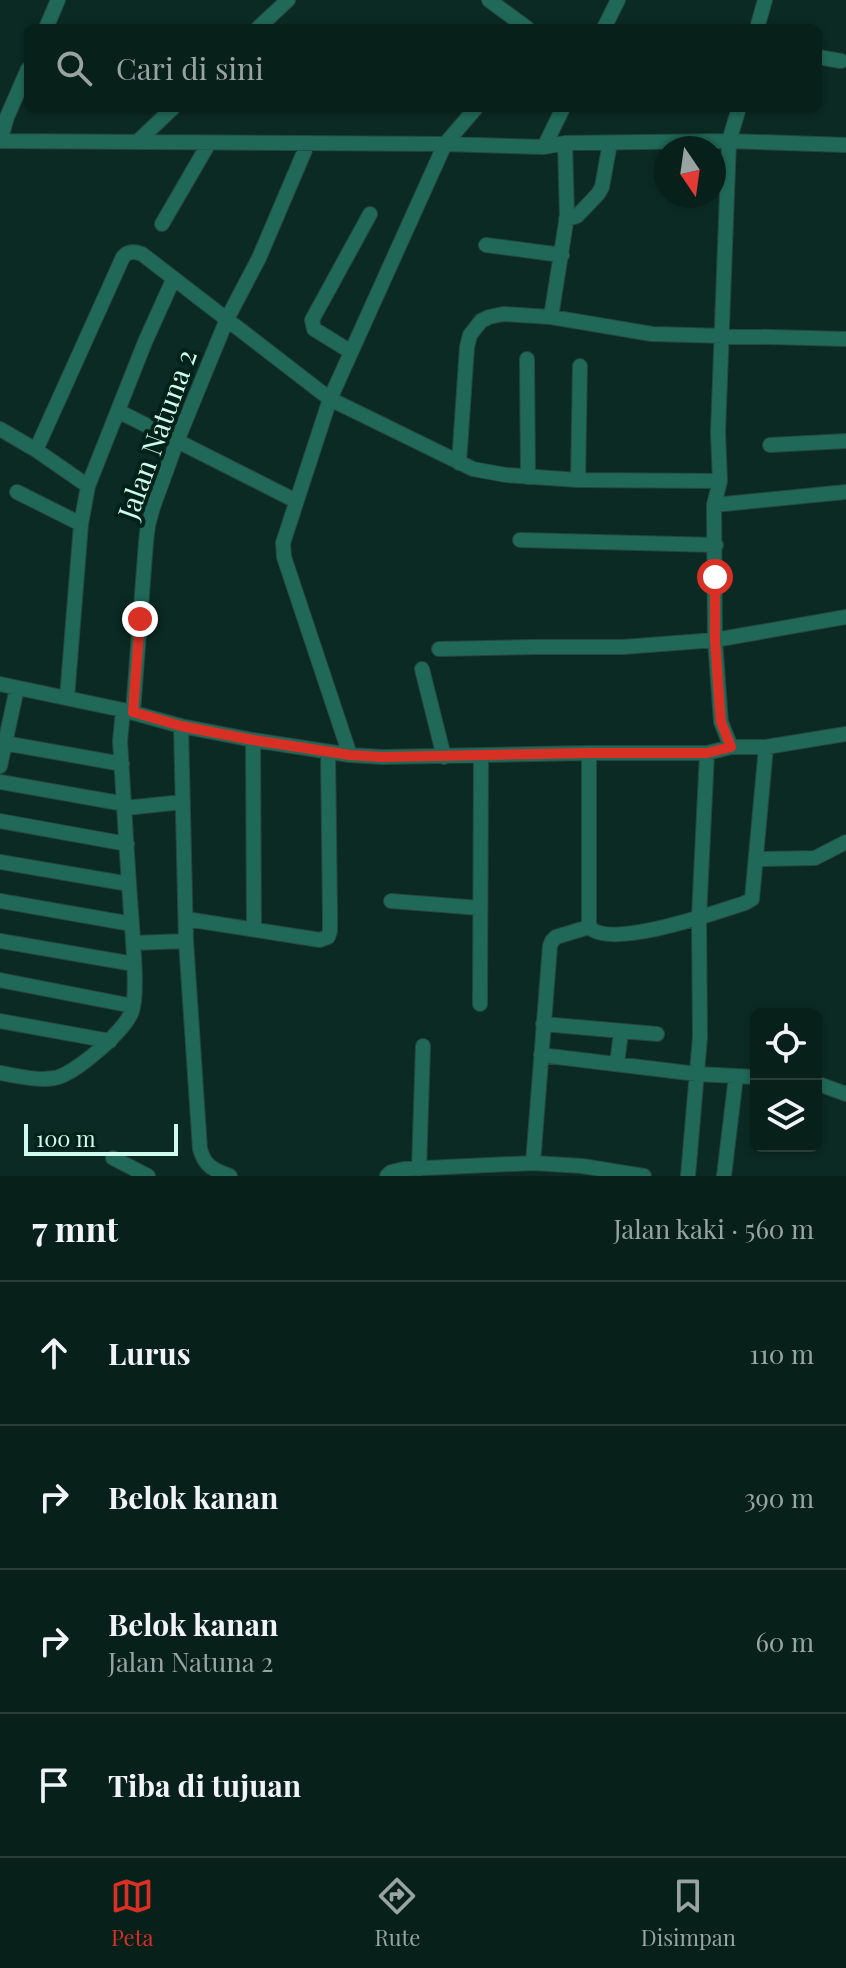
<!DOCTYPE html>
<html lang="id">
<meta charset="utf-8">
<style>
body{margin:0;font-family:"Playfair Display",serif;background:#162d27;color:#f1f3f6}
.controls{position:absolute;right:24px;bottom:24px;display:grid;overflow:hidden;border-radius:12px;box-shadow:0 2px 6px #0004}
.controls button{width:72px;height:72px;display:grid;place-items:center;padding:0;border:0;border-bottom:2px solid #293e39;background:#08201a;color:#f1f3f6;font:40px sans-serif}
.compass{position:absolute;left:654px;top:136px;width:72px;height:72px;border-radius:50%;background:#08201a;box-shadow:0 2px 6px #0004;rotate:167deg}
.scale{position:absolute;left:24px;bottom:20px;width:154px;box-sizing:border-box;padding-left:8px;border:4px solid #cefbec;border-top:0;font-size:22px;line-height:28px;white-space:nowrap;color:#cefbec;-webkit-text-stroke:6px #022119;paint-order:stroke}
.stop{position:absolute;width:24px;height:24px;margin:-18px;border:6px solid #d93025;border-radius:50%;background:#fff}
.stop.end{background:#d93025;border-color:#fff;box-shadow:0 2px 8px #0008}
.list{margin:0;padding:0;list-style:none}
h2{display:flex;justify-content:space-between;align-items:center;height:104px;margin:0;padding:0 32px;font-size:34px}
h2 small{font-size:26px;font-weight:400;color:#98a3a2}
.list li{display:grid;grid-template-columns:52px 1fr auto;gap:24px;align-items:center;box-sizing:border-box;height:144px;padding:0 32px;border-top:2px solid #293e39}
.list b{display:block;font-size:30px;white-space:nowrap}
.list p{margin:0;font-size:26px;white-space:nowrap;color:#98a3a2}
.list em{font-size:26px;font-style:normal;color:#98a3a2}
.icon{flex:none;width:44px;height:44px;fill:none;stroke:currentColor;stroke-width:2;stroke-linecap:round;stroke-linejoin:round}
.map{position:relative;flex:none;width:846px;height:1176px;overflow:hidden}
.search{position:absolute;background:#08201a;box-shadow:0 2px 6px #0004;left:24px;right:24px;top:24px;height:88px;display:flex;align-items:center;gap:20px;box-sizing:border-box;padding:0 28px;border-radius:12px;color:#98a3a2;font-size:30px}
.sheet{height:680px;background:#08201a}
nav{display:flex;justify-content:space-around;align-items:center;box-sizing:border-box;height:112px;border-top:2px solid #293e39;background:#08201a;font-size:22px;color:#98a3a2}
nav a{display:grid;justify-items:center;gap:4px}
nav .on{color:#d93025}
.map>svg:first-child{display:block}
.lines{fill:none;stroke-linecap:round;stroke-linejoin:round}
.minor-casing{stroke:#26473f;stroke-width:16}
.minor{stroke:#206958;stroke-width:14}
.route{stroke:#d93025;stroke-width:10}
.labels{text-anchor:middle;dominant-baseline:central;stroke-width:8;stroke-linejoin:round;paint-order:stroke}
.street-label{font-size:28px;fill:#cefbec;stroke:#022119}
</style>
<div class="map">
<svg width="846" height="1176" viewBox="0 0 846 1176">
<rect width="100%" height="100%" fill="#0b2a23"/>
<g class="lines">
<defs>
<path id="minor" d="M489 0 527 28
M46 28 58 0
M258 28 288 0
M604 28 618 0
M757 28 765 0
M818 57 841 61
M0 141 445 144 544 147 565 143 729 141 846 145
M0 141 7 117 28 69
M137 142 173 108
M544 147 563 108
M566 219 577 216 598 194 602 187 610 143
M162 224 209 143
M486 245 562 255
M551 317 567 216 565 143
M351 352 314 329 312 320 370 214
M527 359 528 477
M118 411 296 501
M0 429 36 450 88 486
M770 445 846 441
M36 450 123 257C128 251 134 251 142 254L330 399 473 469 506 475 578 480 720 481
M459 463 467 347 470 335 481 321 489 317 503 314 551 317 652 334 846 339
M578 480 580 366
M17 492 81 524
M714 505 846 492
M520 540 716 545
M439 649 536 647H623L715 640 846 617
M422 669 444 757
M0 684 123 710 181 726 253 740 350 755 383 757 589 753H707L731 747H766L846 734
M67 698 81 524 88 486 145 342 173 280
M133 712 146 542 148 525 153 507 177 441 227 319 259 258 308 143
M181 726 186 941 200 1149C205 1167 214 1170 230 1176
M253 740 254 929
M4 743 122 764
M731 747 721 722 715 640 714 505 720 481 718 432 729 141 739 108
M589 753V927C611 950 717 912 745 903L752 899 766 747
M350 755 284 557 283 543 330 399 445 144 476 108
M0 766 17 688
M0 782 125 804
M125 808 183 802
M0 821 127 844
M757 859 815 858 846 842
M0 862 129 884
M0 901 132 924
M391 901 480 908
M186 919 320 940 328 937 330 931V915L328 752
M0 941 134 964
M133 943 186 941
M0 980 133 1006
M480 1004 481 756
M0 1021 110 1041
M543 1024 657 1034
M541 1055 697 1074 756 1077
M617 1064 621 1031
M0 1073C18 1076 37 1081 55 1078 75 1074 125 1031 132 1011 138 993 133 945 132 925 127 863 124 802 120 741L123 710
M816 1083 846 1094
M113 1158 148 1176
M533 1163 550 946 552 941 556 937 589 927
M419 1169 423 1046
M387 1176 391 1172 404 1169 533 1163 582 1166 644 1176
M688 1176 700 1037 699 917 707 753
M724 1176 736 1076"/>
</defs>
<!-- minor casing -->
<use href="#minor" class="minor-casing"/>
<!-- minor -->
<use href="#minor" class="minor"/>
</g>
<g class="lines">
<!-- route -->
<path class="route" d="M140 619 133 712 181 726 253 740 350 755 383 757 589 753H707L731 747 721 722 720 711 715 640V577"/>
</g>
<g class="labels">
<!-- street labels -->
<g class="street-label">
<text transform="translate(156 434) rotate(-70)">Jalan Natuna 2</text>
</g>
</g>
</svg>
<div class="controls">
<button><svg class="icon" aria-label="locate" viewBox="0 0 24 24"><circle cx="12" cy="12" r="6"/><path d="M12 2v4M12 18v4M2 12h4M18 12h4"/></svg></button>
<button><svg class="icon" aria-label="layers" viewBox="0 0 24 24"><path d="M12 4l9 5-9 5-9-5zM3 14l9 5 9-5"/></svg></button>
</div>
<svg class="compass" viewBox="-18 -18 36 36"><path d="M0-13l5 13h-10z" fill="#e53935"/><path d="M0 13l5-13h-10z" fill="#98a3a2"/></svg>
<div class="scale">100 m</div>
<div class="stop" style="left:715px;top:577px"></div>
<div class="stop end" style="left:140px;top:619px"></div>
<div class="search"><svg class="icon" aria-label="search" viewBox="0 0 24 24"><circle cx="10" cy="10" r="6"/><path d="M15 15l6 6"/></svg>Cari di sini</div>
</div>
<section class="sheet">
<h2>7 mnt<small>Jalan kaki · 560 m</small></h2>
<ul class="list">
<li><svg class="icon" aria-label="ahead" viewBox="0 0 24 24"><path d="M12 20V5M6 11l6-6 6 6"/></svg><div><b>Lurus</b></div><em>110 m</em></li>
<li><svg class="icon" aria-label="right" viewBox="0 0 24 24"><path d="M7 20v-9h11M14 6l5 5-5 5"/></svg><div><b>Belok kanan</b></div><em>390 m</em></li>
<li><svg class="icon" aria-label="right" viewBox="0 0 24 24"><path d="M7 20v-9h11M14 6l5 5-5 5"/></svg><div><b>Belok kanan</b><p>Jalan Natuna 2</p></div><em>60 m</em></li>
<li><svg class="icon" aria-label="arrive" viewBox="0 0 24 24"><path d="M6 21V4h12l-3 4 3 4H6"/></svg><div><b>Tiba di tujuan</b></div></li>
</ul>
</section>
<nav>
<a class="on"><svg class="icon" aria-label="map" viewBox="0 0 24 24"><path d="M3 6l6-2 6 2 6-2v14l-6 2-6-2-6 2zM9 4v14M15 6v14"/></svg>Peta</a>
<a><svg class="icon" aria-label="directions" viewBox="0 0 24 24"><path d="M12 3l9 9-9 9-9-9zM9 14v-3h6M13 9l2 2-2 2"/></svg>Rute</a>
<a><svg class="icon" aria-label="saved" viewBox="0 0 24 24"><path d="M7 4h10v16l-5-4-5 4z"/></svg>Disimpan</a>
</nav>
